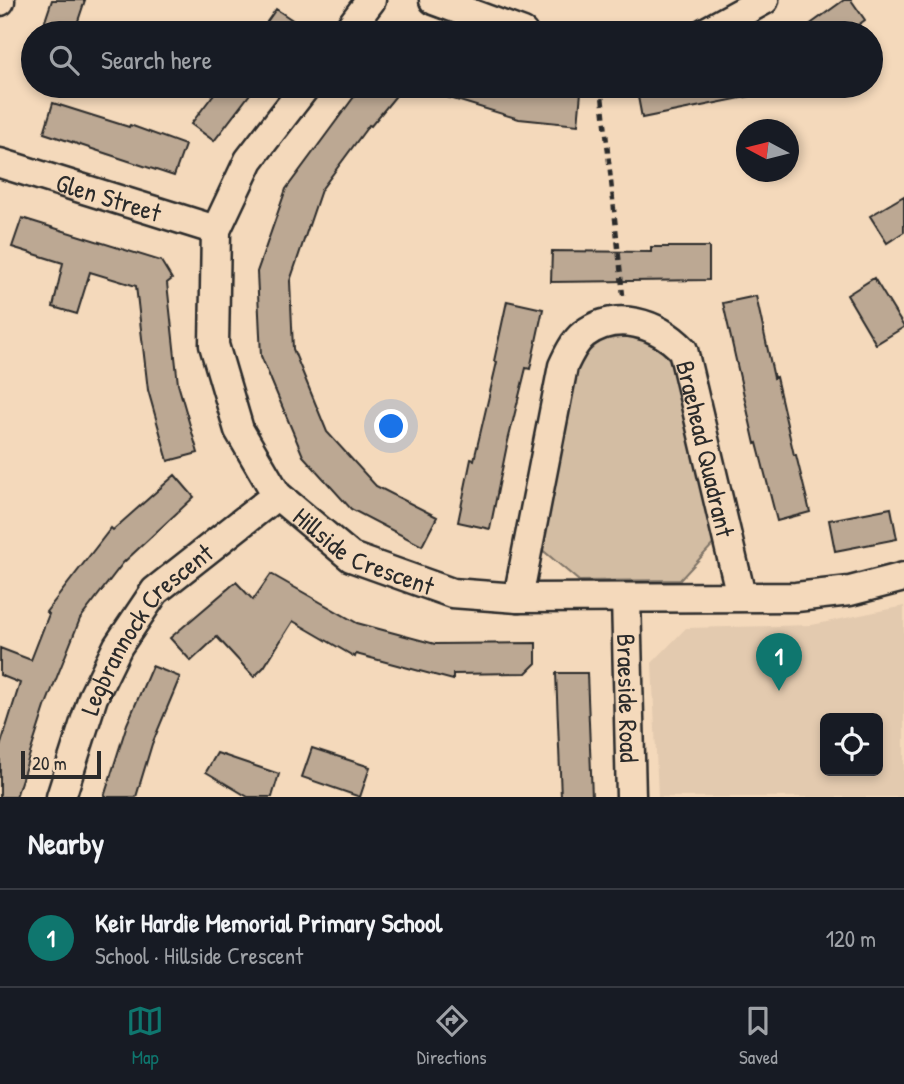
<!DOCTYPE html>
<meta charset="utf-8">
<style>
body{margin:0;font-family:"Patrick Hand",sans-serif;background:#20242c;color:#f1f3f6}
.controls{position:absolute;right:21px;bottom:21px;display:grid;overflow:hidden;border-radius:10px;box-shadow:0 4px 10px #0003}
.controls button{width:63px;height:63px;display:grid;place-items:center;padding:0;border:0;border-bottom:2px solid #363941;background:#171b24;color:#f1f3f6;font:35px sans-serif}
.compass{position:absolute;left:736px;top:119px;width:63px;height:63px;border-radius:50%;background:#171b24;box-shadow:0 4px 10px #0003;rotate:277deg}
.scale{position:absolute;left:21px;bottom:18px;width:80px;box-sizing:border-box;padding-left:7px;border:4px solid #2b2b2b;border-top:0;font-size:19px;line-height:24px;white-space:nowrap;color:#2b2b2b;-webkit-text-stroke:5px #f4d9bb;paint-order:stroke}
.you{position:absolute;left:392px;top:427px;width:24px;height:24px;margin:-18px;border:5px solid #fff;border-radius:50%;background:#1a73e8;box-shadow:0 0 0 10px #1a73e833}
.badge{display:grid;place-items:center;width:46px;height:46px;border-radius:50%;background:#0f766e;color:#fff;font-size:23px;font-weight:700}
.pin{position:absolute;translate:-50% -58px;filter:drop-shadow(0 2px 4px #0008)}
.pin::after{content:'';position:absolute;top:37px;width:24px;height:21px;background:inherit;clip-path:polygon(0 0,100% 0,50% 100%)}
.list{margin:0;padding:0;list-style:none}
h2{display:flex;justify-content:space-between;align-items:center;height:91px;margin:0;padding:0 28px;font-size:30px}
h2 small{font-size:23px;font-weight:400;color:#9ea1a6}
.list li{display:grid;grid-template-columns:46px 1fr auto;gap:21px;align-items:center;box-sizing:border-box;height:98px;padding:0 28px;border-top:2px solid #363941}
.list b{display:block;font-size:26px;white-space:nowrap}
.list p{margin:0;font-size:23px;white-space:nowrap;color:#9ea1a6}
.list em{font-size:23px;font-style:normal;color:#9ea1a6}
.icon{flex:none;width:38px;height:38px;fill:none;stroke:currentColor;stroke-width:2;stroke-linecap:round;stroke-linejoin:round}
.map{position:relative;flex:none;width:904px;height:797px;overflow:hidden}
.search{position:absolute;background:#171b24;box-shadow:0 4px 10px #0003;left:21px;right:21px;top:21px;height:77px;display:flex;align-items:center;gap:18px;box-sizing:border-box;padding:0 24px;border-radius:38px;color:#9ea1a6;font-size:26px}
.sheet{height:189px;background:#171b24}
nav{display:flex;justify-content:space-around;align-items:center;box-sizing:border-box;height:98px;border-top:2px solid #363941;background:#171b24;font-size:19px;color:#9ea1a6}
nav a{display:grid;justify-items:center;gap:4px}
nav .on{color:#0f766e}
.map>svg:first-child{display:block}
.built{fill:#e3caaf;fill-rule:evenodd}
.green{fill:#d3bda3;stroke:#7f7467;stroke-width:2}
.building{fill:#bca893;stroke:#2b2b2b;stroke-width:2}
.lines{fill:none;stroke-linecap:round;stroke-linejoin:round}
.minor-casing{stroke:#2b2b2b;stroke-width:33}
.path{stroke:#2b2b2b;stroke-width:4.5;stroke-dasharray:7 5;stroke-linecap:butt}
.minor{stroke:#f4d9bb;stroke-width:28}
.labels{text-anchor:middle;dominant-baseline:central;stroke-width:5;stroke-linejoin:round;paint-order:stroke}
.street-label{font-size:26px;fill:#2b2b2b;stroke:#f4d9bb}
</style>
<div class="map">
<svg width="904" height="797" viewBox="0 0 904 797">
<rect width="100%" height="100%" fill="#f4d9bb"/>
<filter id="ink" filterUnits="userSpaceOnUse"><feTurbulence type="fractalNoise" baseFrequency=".0143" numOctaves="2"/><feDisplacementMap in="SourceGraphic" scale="14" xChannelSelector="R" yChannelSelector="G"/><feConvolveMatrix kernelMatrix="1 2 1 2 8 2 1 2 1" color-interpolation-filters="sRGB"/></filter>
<g filter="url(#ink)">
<!-- built -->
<path class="built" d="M904 606V797H658L652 663 686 628 812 625ZM825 718H878V771H825Z"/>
<!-- green -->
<path class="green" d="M636 336C654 341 663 350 674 365L717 540 680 580 579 581 539 547 577 367C595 339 603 338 636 336Z"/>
<!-- building -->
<path class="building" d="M52 0H85L74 33H41Z
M844 0H851L865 20 847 33H798Z
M276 9 312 33H259Z
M220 86H256L214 141 191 124Z
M362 86H404L371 126 369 125 321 190 290 281 293 349 327 432 376 486 437 517 422 546 351 509 303 456 261 356 257 272 286 189Z
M428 86H518L581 92 578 125 519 119 427 91Z
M636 86H750L751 96 642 118Z
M53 103 129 127 130 125 185 145 174 176 44 133Z
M904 196V232L887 243 870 216Z
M22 218 161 261 172 279 167 283 178 384 198 453 168 461 148 390 136 286 90 272 77 314 53 307 63 263 12 247Z
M651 247H709V280L551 282 552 251 651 252Z
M874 278 904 327 876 344 847 295Z
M756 296 774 378 776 377 794 455H796L810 512 777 521 757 443 755 444 723 303Z
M507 301 543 309 530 369 526 368 507 445 490 529 458 522 471 459 474 460 497 362 494 361Z
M175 475 194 497 123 563 80 619 45 707 16 797H0V747L20 683 0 675V648L31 660 49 614 46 612 111 528 113 530Z
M891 508 897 539 835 551 829 520Z
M271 574 357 623 435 644 536 643V663L526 673 453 674V680L356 654 355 657 293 621 264 667 254 677 217 637 191 661 170 638 236 582 253 600Z
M152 666 180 677 152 744 136 797H104L127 724Z
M556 673H587L592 797H561Z
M312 748 370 767 360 797 302 777Z
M217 753 279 774 272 797H248L206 772Z"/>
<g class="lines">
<defs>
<g id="minor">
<path d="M434 0 523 33"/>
<path d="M0 1V0"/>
<path d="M346 33 371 0"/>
<path d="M704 33 764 0"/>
<path id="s1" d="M306 86 249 160 216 230 214 345 239 430 277 495 351 557 452 593 518 598 796 597 850 591 904 577"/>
<path id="s2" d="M0 163 216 230"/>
<path id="s3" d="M518 598 563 366C568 355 574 342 584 334 617 310 657 323 683 350L741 596"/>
<path id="s4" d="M626 598 631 797"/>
<path id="s5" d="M61 797 93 697 118 646 155 591 277 495"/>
</g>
</defs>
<!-- minor casing -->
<use href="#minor" class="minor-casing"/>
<!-- path -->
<path class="path" d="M601 86 623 295"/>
<!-- minor -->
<use href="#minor" class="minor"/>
</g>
</g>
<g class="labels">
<!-- street labels -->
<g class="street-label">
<text stroke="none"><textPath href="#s2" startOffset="114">Glen Street</textPath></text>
<text stroke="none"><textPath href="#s3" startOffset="486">Braehead Quadrant</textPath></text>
<text stroke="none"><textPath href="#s1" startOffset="555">Hillside Crescent</textPath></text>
<text stroke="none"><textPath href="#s5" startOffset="192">Legbrannock Crescent</textPath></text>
<text stroke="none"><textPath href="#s4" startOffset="100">Braeside Road</textPath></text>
</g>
</g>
</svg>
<div class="controls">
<button><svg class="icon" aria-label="locate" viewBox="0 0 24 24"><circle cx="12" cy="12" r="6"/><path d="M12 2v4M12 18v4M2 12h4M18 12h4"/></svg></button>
</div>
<svg class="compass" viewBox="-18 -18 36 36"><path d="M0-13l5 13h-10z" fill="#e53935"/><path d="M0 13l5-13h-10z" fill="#9ea1a6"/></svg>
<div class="scale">20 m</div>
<div class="you"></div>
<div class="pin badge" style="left:779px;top:691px">1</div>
<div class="search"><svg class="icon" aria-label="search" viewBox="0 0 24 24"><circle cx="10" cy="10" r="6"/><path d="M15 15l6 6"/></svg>Search here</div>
</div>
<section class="sheet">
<h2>Nearby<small></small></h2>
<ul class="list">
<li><span class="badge">1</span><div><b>Keir Hardie Memorial Primary School</b><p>School · Hillside Crescent</p></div><em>120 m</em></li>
</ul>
</section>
<nav>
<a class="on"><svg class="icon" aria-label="map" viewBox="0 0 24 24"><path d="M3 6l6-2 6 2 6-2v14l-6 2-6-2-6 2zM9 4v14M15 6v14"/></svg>Map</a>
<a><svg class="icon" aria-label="directions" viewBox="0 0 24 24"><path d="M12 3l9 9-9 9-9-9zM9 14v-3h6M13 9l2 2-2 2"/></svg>Directions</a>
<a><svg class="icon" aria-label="saved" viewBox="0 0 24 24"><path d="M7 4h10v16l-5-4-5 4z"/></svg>Saved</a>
</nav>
